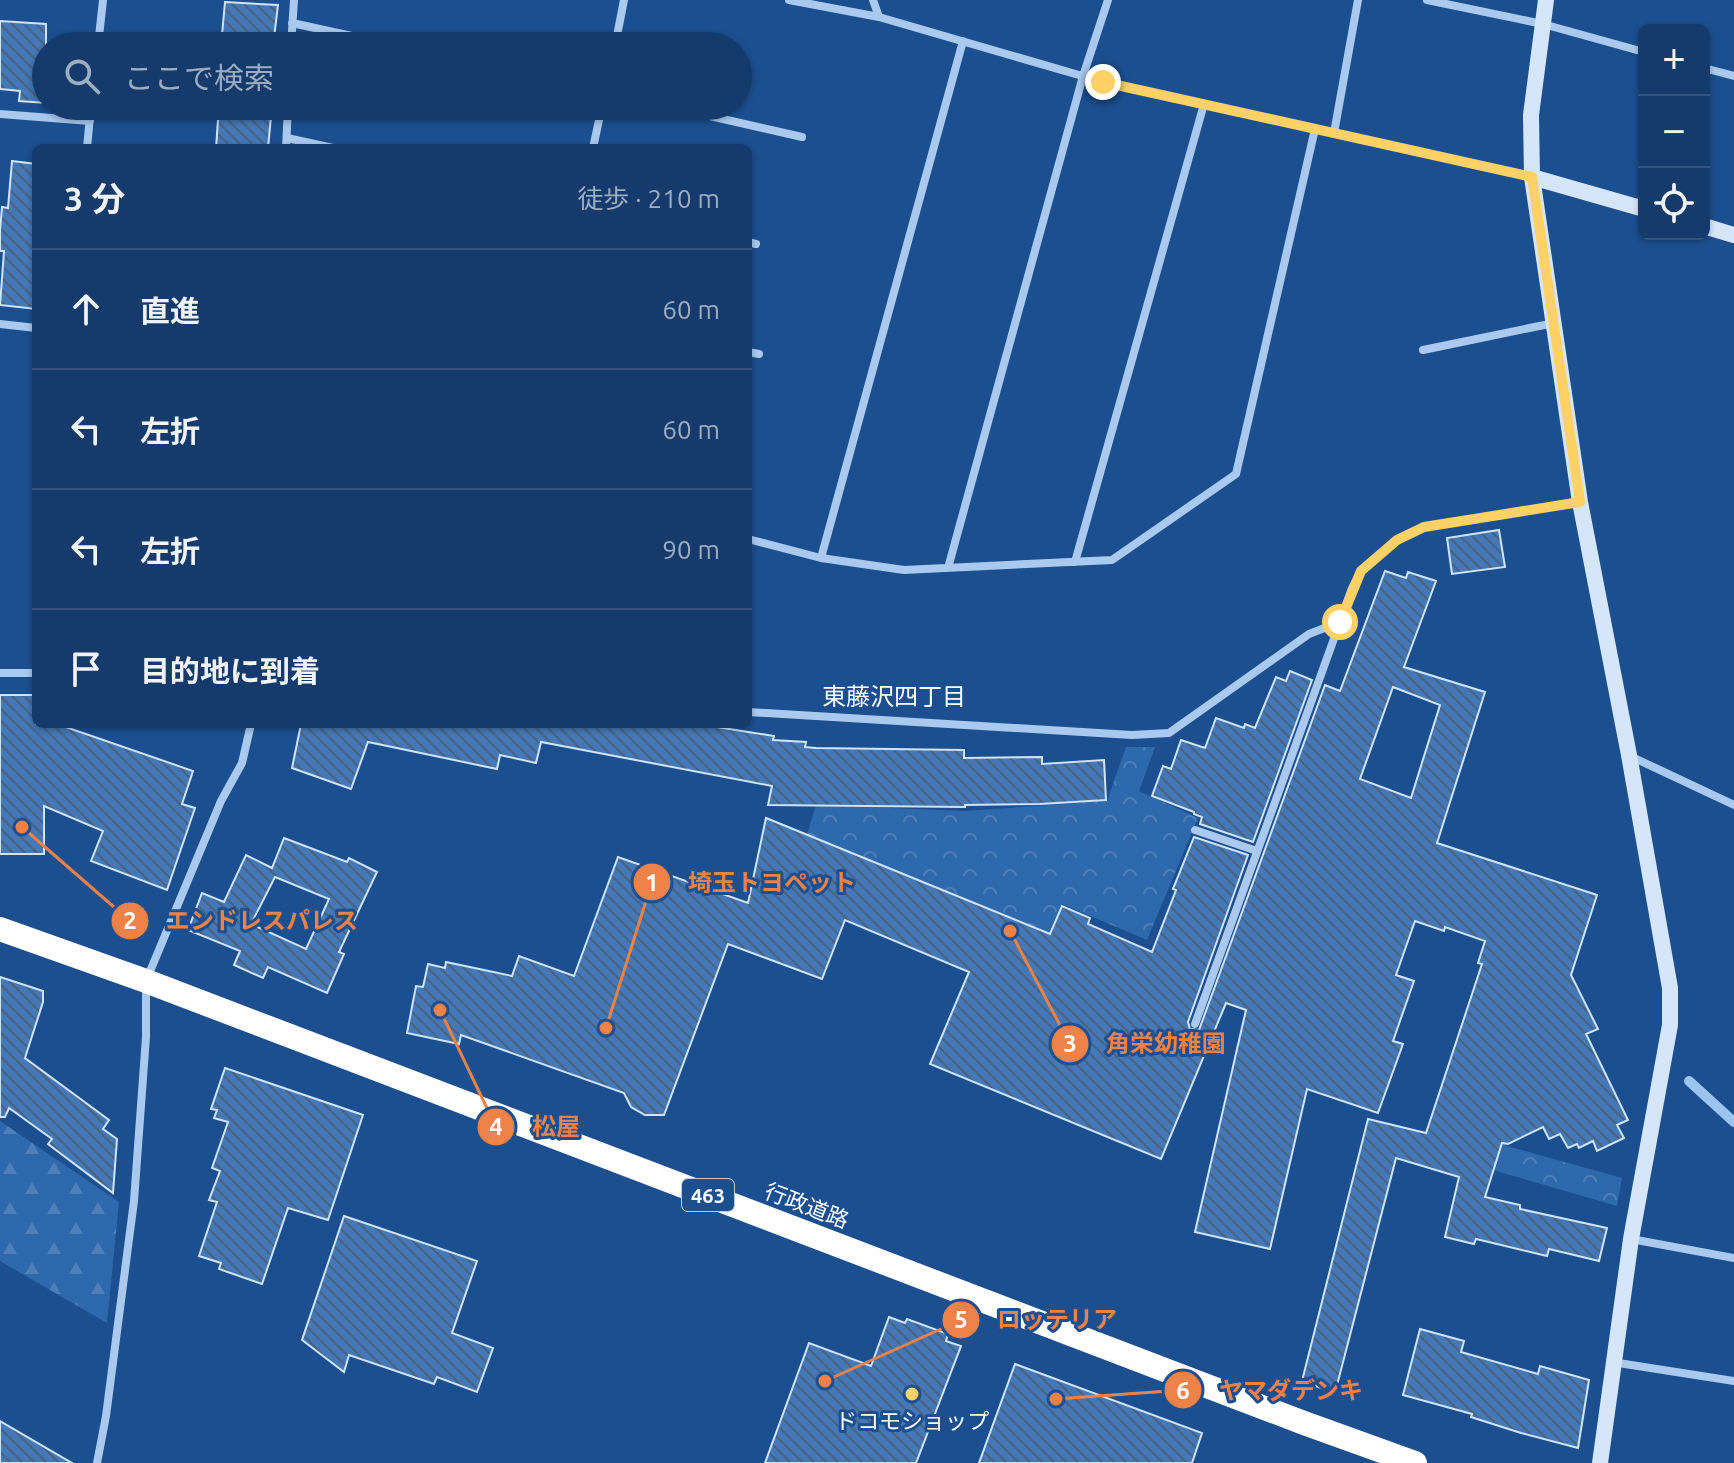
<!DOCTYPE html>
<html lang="ja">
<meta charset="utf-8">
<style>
body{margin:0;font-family:Ubuntu,"Noto Sans JP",sans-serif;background:#214673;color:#f1f3f6}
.controls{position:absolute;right:24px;top:24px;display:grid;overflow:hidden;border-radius:12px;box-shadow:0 2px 6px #0004}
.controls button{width:72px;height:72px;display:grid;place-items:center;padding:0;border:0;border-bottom:2px solid #33557e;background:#143b6b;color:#f1f3f6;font:40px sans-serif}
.stop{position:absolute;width:24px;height:24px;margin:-18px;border:6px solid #ffd166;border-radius:50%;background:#fff}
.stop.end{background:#ffd166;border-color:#fff;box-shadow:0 2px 8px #0008}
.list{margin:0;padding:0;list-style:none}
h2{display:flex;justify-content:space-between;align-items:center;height:104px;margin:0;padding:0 32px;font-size:34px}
h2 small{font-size:26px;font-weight:400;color:#9dadc1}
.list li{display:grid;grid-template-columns:52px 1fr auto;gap:24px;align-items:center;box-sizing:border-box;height:120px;padding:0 32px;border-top:2px solid #33557e}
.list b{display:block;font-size:30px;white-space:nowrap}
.list em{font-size:26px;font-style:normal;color:#9dadc1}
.icon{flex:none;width:44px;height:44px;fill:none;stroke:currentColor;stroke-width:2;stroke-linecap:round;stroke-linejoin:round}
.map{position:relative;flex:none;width:1734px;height:1463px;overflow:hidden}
.search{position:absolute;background:#143b6b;box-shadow:0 2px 6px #0004;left:32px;top:32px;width:720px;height:88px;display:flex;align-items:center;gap:20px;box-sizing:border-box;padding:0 28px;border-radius:44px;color:#9dadc1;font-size:30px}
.panel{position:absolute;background:#143b6b;box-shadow:0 2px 6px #0004;left:32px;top:144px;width:720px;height:584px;border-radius:12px}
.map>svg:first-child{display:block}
.forest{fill:url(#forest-firs)}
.park{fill:url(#park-crowns)}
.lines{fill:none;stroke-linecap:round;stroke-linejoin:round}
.stream{stroke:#9cc4f0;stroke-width:10}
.building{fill:url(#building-back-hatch);stroke:#cfe3fa;stroke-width:2;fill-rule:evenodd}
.street{stroke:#a9c9ee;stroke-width:8}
.secondary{stroke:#d6e6fa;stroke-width:16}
.highway{stroke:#fff;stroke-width:24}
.route{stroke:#ffd166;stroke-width:10}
.poi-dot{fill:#ffd166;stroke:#1b4f8f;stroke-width:3}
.labels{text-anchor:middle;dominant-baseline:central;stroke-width:6;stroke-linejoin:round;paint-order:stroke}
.shield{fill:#1b4f8f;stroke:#bbcadd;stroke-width:2}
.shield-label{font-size:20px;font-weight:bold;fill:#fff}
.street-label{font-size:22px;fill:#fff;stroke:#1b4f8f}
.poi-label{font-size:22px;fill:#fff;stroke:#1b4f8f}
.neighbourhood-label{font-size:24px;fill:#fff;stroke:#1b4f8f}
.leader{fill:none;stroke:#ee8249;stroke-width:3}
.callout-dot{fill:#ee8249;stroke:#1b4f8f;stroke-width:3}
.mark-label{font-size:24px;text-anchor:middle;font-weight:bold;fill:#fff}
.callout-label{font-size:24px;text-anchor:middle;font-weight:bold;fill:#ee8249;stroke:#1b4f8f;stroke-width:6;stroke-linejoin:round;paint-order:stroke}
</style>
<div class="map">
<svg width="1734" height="1463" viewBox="0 0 1734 1463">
<defs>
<pattern id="forest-firs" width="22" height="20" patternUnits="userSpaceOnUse" patternTransform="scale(2)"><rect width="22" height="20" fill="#2e69ad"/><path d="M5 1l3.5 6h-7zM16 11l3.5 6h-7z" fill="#4d80b9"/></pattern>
<pattern id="park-crowns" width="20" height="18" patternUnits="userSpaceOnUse" patternTransform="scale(2)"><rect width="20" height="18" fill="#2e69ad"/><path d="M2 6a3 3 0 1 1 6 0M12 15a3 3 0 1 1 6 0" fill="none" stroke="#4d80b9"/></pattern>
<pattern id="building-back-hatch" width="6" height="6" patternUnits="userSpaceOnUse" patternTransform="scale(2)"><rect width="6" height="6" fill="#4478b7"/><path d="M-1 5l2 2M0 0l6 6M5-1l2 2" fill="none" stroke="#486282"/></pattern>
</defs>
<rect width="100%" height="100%" fill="#1b4f8f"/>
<!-- forest -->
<path class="forest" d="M0 1121 119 1202 107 1323 0 1261Z"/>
<!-- park -->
<path class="park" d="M1126 747H1155L1139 791 1198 818 1147 940 1062 904 1049 933 807 835 816 805 964 811 1107 801Z
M1464 1134 1622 1178 1617 1206 1455 1159Z"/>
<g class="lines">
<!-- stream -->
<path class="stream" d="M1689 1081 1734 1122"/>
</g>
<!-- building -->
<path class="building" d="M225 2 278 5 273 46H221Z
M0 21 46 24V103L19 101 20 91 0 89Z
M219 106H272L268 148H216Z
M12 161 36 164V309L0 305 4 251H0V231L2 207 8 208Z
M1499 530 1505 567 1452 574 1447 538Z
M1385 571 1406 578 1408 572 1436 581 1404 667 1485 692 1437 843 1597 895 1571 975 1598 1029 1586 1034 1628 1120 1617 1125 1624 1138 1597 1151 1593 1141 1579 1148 1577 1144 1568 1148 1560 1134 1549 1139 1543 1127 1508 1144 1502 1143 1485 1197 1520 1205V1209L1607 1228 1599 1261 1549 1249 1547 1256 1476 1239 1474 1244 1445 1237 1459 1177 1396 1158 1335 1393 1302 1381 1368 1119 1426 1133 1482 964 1478 963 1485 941 1445 927 1444 931 1415 921 1396 975 1414 981 1393 1041 1403 1044 1378 1113 1307 1089 1270 1249 1195 1232 1246 1010 1226 1003 1161 1159 930 1064 969 972 845 920 822 979 728 944 664 1115H645L631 1107 624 1093 461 1035 459 1044 407 1033 416 986 423 987 428 964 445 968 446 962 512 976 519 956 574 976 618 857 748 903 766 818 1050 934 1062 906 1090 918 1088 924 1152 952 1176 890 1173 889 1194 837 1248 855 1188 1022 1190 1029 1199 1030 1325 685 1340 691ZM1393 687 1440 705 1411 798 1360 779Z
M1290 671 1312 680 1253 842 1200 824 1202 817 1194 814V812L1152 796 1163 766 1171 769 1181 740 1205 748 1216 718 1244 728 1245 724 1255 728 1276 677 1286 681Z
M0 695H36V724H57L193 771 182 804 195 808 167 890 91 861 103 831 44 806V854H0Z
M301 724H698L774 736 773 740 806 742 805 747 816 748 964 750V758L1042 757V764L1104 760 1106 800 1040 804 965 805V807L768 805 772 786 541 742 536 763 500 755 497 769 368 742 351 789 292 768Z
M284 838 347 862 349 858 377 872 339 952 344 954 327 993 268 967 263 978 234 965 240 951 188 930 202 893 224 902 246 855 272 868ZM275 877 329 899 306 949 251 924Z
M0 977 43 991V1002L25 1058 109 1120 103 1129 117 1139 113 1193 48 1144 52 1139 9 1108 5 1117H0Z
M225 1068 363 1115 328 1220 288 1208 262 1284 219 1269 221 1263 199 1256 217 1202 209 1200 220 1171 212 1168 228 1122 214 1118 217 1110 211 1109Z
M344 1216 477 1261 452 1333 493 1348 477 1392 437 1377 434 1384 349 1355 344 1372 302 1340Z
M889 1317 905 1323 907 1319 948 1334 946 1341 961 1346 916 1463H765L809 1343 871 1366Z
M1420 1329 1464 1341 1461 1352 1538 1374 1540 1366 1589 1380 1578 1448 1521 1433 1471 1417 1472 1414 1403 1395Z
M1015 1364 1202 1433 1192 1463H979Z
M0 1421 72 1463H0Z"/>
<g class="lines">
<!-- street -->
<path class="street" d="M789 0 879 17 1103 82 1531 177
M873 0 879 17
M1427 0 1543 24 1644 52
M292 23 398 46
M98 46 103 0
M291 46 294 0
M615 46 624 0
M1704 68 1734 76
M666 106 802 137
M0 114 90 121
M1334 133 1358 0
M287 138 333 148
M87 148 91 106
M286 148 288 106
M593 148 602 106
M748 242 756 244
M0 324 36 328
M1423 350 1554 323
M748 352 759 354
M748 539 821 558 904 570 1112 560 1236 474 1315 129
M821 558 963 41
M1075 562 1204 104
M948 568 1083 76 1108 0
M0 673H36
M748 712 1132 735 1169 733 1309 634 1340 622 1352 588 1361 571 1397 540 1424 527 1580 502
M1630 756 1734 805
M1195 830 1257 851
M1195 1024 1340 622
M1631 1239 1734 1258
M1612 1362 1734 1381
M97 1463 106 1416 134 1201 146 1037V981L221 801 242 763 251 724"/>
<!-- secondary -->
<path class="secondary" d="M1546 0 1531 115 1532 177 1580 502 1629 755 1670 988V1025L1631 1239 1600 1463
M1532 177 1644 209
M1704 226 1734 235"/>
<!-- highway -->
<path class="highway" d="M0 929 146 981 1304 1423 1415 1463"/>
</g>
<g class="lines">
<!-- route -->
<path class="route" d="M1103 82 1532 177 1580 502 1424 527 1397 540 1361 571 1340 622"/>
</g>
<!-- markers -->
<circle class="poi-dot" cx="912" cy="1394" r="8"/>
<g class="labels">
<!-- shield labels -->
<rect class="shield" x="682" y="1179" width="52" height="32" rx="6"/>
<g class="shield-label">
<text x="708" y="1195">463</text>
</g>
<!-- street labels -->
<g class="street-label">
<text transform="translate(807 1205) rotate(21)">行政道路</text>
</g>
<!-- poi labels -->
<g class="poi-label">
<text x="912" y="1420">ドコモショップ</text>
</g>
<!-- neighbourhood labels -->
<g class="neighbourhood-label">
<text x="894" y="696">東藤沢四丁目</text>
</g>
</g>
<!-- callouts -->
<path class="leader" d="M606 1028L652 882M22 827L130 921M1010 931L1070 1044M440 1010L496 1127M825 1381L961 1320M1056 1399L1183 1390"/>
<g class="callout-dot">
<circle cx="606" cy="1028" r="8"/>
<circle cx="22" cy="827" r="8"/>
<circle cx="1010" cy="931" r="8"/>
<circle cx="440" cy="1010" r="8"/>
<circle cx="825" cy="1381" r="8"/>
<circle cx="1056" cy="1399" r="8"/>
<circle cx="652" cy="882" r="20"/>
<circle cx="130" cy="921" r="20"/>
<circle cx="1070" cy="1044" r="20"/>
<circle cx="496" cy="1127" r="20"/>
<circle cx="961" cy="1320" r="20"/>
<circle cx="1183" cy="1390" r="20"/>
</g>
<g class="mark-label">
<text x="652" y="891">1</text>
<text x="130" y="929">2</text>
<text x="1070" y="1052">3</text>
<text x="496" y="1135">4</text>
<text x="961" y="1328">5</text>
<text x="1183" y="1399">6</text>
</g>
<g class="callout-label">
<text x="772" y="891">埼玉トヨペット</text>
<text x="262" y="929">エンドレスパレス</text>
<text x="1166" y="1052">角栄幼稚園</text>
<text x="556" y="1135">松屋</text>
<text x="1057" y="1328">ロッテリア</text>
<text x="1291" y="1399">ヤマダデンキ</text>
</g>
</svg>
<div class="controls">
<button>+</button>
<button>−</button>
<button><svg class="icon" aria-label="locate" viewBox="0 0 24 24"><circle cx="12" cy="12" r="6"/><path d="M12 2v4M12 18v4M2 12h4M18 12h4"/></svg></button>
</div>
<div class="stop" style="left:1340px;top:622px"></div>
<div class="stop end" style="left:1103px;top:82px"></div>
<div class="search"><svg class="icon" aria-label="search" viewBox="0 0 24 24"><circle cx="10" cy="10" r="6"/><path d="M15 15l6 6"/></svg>ここで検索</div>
<section class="panel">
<h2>3 分<small>徒歩 · 210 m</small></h2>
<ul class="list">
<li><svg class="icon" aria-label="ahead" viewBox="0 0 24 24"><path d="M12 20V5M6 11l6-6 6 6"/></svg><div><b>直進</b></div><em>60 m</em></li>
<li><svg class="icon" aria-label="left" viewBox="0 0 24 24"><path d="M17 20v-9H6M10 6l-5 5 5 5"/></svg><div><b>左折</b></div><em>60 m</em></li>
<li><svg class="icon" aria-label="left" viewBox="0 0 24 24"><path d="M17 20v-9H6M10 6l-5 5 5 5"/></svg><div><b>左折</b></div><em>90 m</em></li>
<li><svg class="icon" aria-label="arrive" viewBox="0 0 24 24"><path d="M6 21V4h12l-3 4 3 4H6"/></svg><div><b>目的地に到着</b></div></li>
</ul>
</section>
</div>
